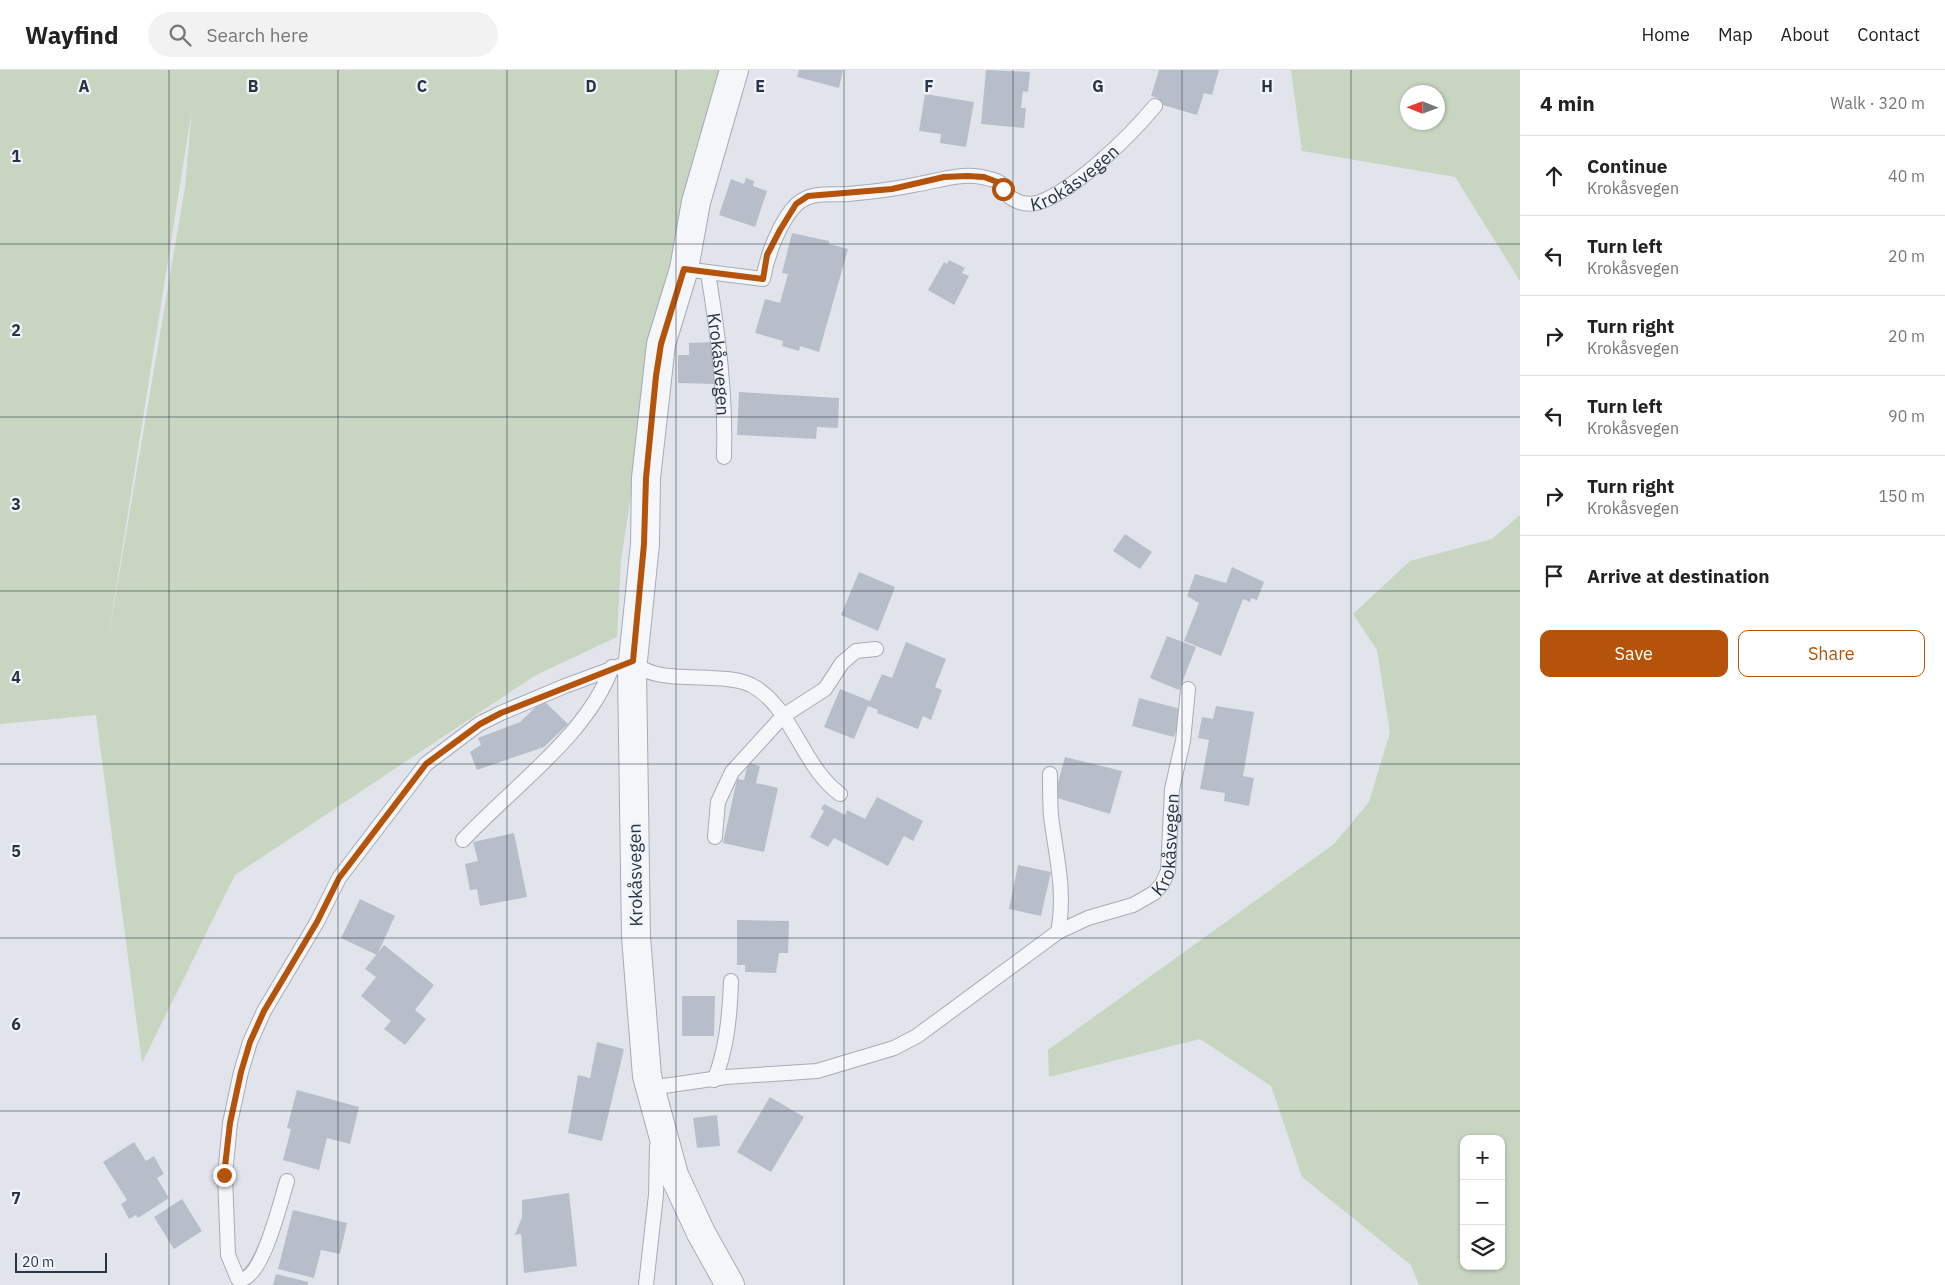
<!DOCTYPE html>
<meta charset="utf-8">
<style>
body{margin:0;font-family:"IBM Plex Sans",sans-serif;background:#f2f2f2;color:#222}
.controls{position:absolute;right:15px;bottom:15px;display:grid;overflow:hidden;border-radius:10px;box-shadow:0 1px 4px #0004}
.controls button{width:45px;height:45px;display:grid;place-items:center;padding:0;border:0;border-bottom:1px solid #e0e0e0;background:#fff;color:#222;font:25px sans-serif}
.compass{position:absolute;left:1400px;top:15px;width:45px;height:45px;border-radius:50%;background:#fff;box-shadow:0 1px 4px #0004;rotate:271deg}
.scale{position:absolute;left:15px;bottom:12px;width:92px;box-sizing:border-box;padding-left:5px;border:2px solid #283344;border-top:0;font-size:14px;line-height:18px;white-space:nowrap;color:#283344;-webkit-text-stroke:4px #f1f4f8;paint-order:stroke}
.stop{position:absolute;width:15px;height:15px;margin:-11px;border:4px solid #b45309;border-radius:50%;background:#fff}
.stop.end{background:#b45309;border-color:#fff;box-shadow:0 1px 5px #0008}
.list{margin:0;padding:0;list-style:none}
h2{display:flex;justify-content:space-between;align-items:center;height:65px;margin:0;padding:0 20px;font-size:21px}
h2 small{font-size:16px;font-weight:400;color:#767676}
.list li{display:grid;grid-template-columns:32px 1fr auto;gap:15px;align-items:center;box-sizing:border-box;height:80px;padding:0 20px;border-top:1px solid #e0e0e0}
.list b{display:block;font-size:19px;white-space:nowrap}
.list p{margin:0;font-size:16px;white-space:nowrap;color:#767676}
.list em{font-size:16px;font-style:normal;color:#767676}
.actions{display:flex;gap:10px;padding:15px 20px}
.actions a{flex:1;padding:11px 0;border:1px solid #b45309;border-radius:10px;text-align:center;font-size:18px;color:#b45309}
.actions .main{background:#b45309;color:#fff}
.icon{flex:none;width:28px;height:28px;fill:none;stroke:currentColor;stroke-width:2;stroke-linecap:round;stroke-linejoin:round}
.map{position:relative;flex:none;width:1520px;height:1215px;overflow:hidden}
header{display:flex;align-items:center;gap:30px;box-sizing:border-box;height:70px;padding:0 25px;background:#fff;border-bottom:1px solid #e0e0e0}
header strong{font-size:24px}
nav{display:flex;gap:28px;margin-inline-start:auto;font-size:18px}
.search{width:350px;height:45px;background:#f2f2f2;display:flex;align-items:center;gap:12px;box-sizing:border-box;padding:0 18px;border-radius:28px;color:#767676;font-size:19px}
main{display:flex}
aside{flex:1;background:#fff}
.map>svg:first-child{display:block}
.green{fill:#c7d5c1;fill-rule:evenodd}
.building{fill:#b8bec9}
.lines{fill:none;stroke-linecap:round;stroke-linejoin:round}
.service-casing{stroke:#a6acb6;stroke-width:16}
.minor-casing{stroke:#a6acb6;stroke-width:30}
.service{stroke:#f4f6f9;stroke-width:14}
.minor{stroke:#f4f6f9;stroke-width:28}
.route{stroke:#b45309;stroke-width:6}
.grid{fill:none;stroke:#283344;stroke-width:1;stroke-opacity:0.55}
.labels{text-anchor:middle;dominant-baseline:central;stroke-width:4.5;stroke-linejoin:round;paint-order:stroke}
.street-label{font-size:18px;fill:#283344;stroke:#f1f4f8}
.grid-label{font-size:16px;text-anchor:middle;font-weight:bold;fill:#283344;stroke:#f1f4f8;stroke-width:4.5;stroke-linejoin:round;paint-order:stroke}
</style>
<header>
<strong>Wayfind</strong>
<div class="search"><svg class="icon" aria-label="search" viewBox="0 0 24 24"><circle cx="10" cy="10" r="6"/><path d="M15 15l6 6"/></svg>Search here</div>
<nav><a>Home</a><a>Map</a><a>About</a><a>Contact</a></nav>
</header>
<main>
<div class="map">
<svg width="1520" height="1215" viewBox="0 0 1520 1215">
<rect width="100%" height="100%" fill="#e1e5eb"/>
<!-- green -->
<path class="green" d="M0 0H728L647 322 621 490 617 567 536 605 235 805 142 993 96 645 0 654ZM192 39 185 117 109 564V563Z
M1291 0H1520V211L1455 107 1302 81ZM1438 22V52H1408V22Z
M1520 445V1215H1419L1411 1195 1302 1107 1271 1016 1200 969 1049 1007 1048 980 1334 774 1369 732 1390 662 1377 580 1353 544 1410 491 1492 469ZM1464 1069H1501V1196H1464Z"/>
<!-- building -->
<path class="building" d="M799 0H843L839 18 797 7Z
M986 0 1030 2 1028 22 1023 21 1021 38H1026L1024 58 981 54Z
M1159 0H1219L1212 25 1204 23 1197 45 1156 33 1158 28 1151 26Z
M925 24 974 32 966 77 940 73 941 64 919 61Z
M746 108 754 111 753 116 767 121 755 157 719 145 731 109 744 114Z
M792 163 829 171V174L848 179 819 282 800 276 799 281 782 276 783 271 755 263 765 229 780 233 788 204 782 203Z
M949 190 965 198 962 203 969 206 954 235 928 220 944 192 947 194Z
M715 272 716 314 678 313V285H689V273Z
M739 322 839 328 838 358 817 357 816 369 737 365Z
M1125 464 1152 482 1140 499 1113 481Z
M1232 497 1264 512 1257 530 1251 528 1250 532 1243 529 1221 586 1184 571 1199 533 1187 526 1195 504 1226 513Z
M859 502 895 517 878 561 841 545Z
M1167 566 1196 577 1179 620 1150 608Z
M906 572 946 589 935 617 942 620 931 650 923 646 918 659 877 643 878 640 868 636 854 669 824 657 840 619 870 631 882 604 892 608Z
M1139 628 1177 638 1181 645 1174 667 1132 656Z
M543 630 568 654 544 677 477 700 470 682 481 675 478 668 520 652Z
M1216 636 1254 642 1243 706 1254 708 1249 736 1224 731 1225 723 1200 719 1209 670 1198 668 1202 647 1213 649Z
M1065 687 1122 701 1110 744 1054 727Z
M748 693 760 696 756 713 778 718 764 782 723 773 737 709 744 710Z
M877 727 923 751 913 771 904 766 888 796 834 768 828 777 810 767 824 741 821 739 824 734 845 745 847 740 865 749Z
M514 763 527 827 480 836 477 819 470 820 465 794 478 791 473 772Z
M1018 795 1051 802 1041 846 1009 839Z
M360 829 395 846 377 885 341 868Z
M737 850 789 851 788 883H779L776 903 745 902V895H737Z
M384 875 434 915 415 940 426 949 405 975 384 959 391 951 361 926 376 907 365 899Z
M682 926H715L714 966H682Z
M597 972 624 979 602 1071 568 1063 578 1005 590 1008Z
M297 1020 359 1037 350 1074 327 1068 319 1100 283 1090 291 1059 287 1058Z
M770 1027 804 1047 771 1102 737 1082Z
M717 1045 720 1076 697 1078 693 1048Z
M134 1072 146 1091 154 1086 164 1104 157 1108 169 1128 138 1148 136 1145 129 1149 121 1134 127 1130 103 1092Z
M569 1123 577 1196 524 1203 521 1164 515 1165 522 1147V1130Z
M182 1129 202 1161 174 1179 154 1147Z
M293 1140 347 1153 340 1184 321 1180 314 1208 278 1199Z
M276 1204 308 1212V1215H273Z"/>
<g class="lines">
<defs>
<g id="service">
<path id="s1" d="M684 199 763 209C767 186 780 150 797 134 811 121 831 125 848 124 871 122 896 119 919 114 941 110 960 103 982 107 986 108 997 110 1000 113 1002 115 1002 118 1003 120 1011 131 1026 137 1040 132 1077 118 1130 66 1155 36"/>
<path id="s2" d="M708 203C718 264 726 325 724 387"/>
<path d="M1050 704C1050 718 1050 733 1051 746 1056 786 1066 822 1058 862"/>
<path d="M715 767 718 732 732 702 783 646 825 619 842 593 856 581 876 579"/>
<path d="M463 770C511 718 588 665 612 597"/>
<path d="M714 1010C727 980 730 944 731 911"/>
<path id="s3" d="M650 1018 726 1007 817 1001 894 978 917 966 1058 862 1088 848 1133 835 1154 823 1162 814 1168 801 1172 719 1183 671 1188 619"/>
<path d="M287 1111C281 1130 261 1215 238 1209L228 1185 225 1105 230 1053 241 1002 250 972 264 941 317 852 339 808 426 694 479 654 501 643 565 616 633 591C653 617 720 600 751 615 792 636 802 697 840 724"/>
<path d="M646 1215 656 1125 657 1076"/>
</g>
<path id="minor" d="M730 1215 701 1163 674 1105 647 1006 636 867 632 600 645 474 646 408 661 274 684 199 696 132 734 0"/>
</defs>
<!-- service casing -->
<use href="#service" class="service-casing"/>
<!-- minor casing -->
<use href="#minor" class="minor-casing"/>
<!-- service -->
<use href="#service" class="service"/>
<!-- minor -->
<use href="#minor" class="minor"/>
</g>
<g class="lines">
<!-- route -->
<path class="route" d="M224 1105 230 1053 241 1002 250 972 264 941 317 852 339 808 426 694 480 654 501 643 633 591 644 474 646 408 656 306 661 274 684 199 763 209 767 185 780 160 796 134 808 126 892 119 944 107 967 106 984 107 1000 113 1003 119"/>
</g>
<!-- grid -->
<path class="grid" d="M169 0V1215M338 0V1215M507 0V1215M676 0V1215M844 0V1215M1013 0V1215M1182 0V1215M1351 0V1215M0 174H1520M0 347H1520M0 521H1520M0 694H1520M0 868H1520M0 1041H1520"/>
<g class="labels">
<!-- street labels -->
<g class="street-label">
<text stroke="none"><textPath href="#s1" startOffset="462">Krokåsvegen</textPath></text>
<text stroke="none"><textPath href="#s2" startOffset="92">Krokåsvegen</textPath></text>
<text stroke="none"><textPath href="#s3" startOffset="606">Krokåsvegen</textPath></text>
<text transform="translate(635 805) rotate(-91)">Krokåsvegen</text>
</g>
</g>
<g class="grid-label">
<text x="84" y="22">A</text>
<text x="253" y="22">B</text>
<text x="422" y="22">C</text>
<text x="591" y="22">D</text>
<text x="760" y="22">E</text>
<text x="929" y="22">F</text>
<text x="1098" y="22">G</text>
<text x="1267" y="22">H</text>
<text x="16" y="92">1</text>
<text x="16" y="266">2</text>
<text x="16" y="440">3</text>
<text x="16" y="613">4</text>
<text x="16" y="787">5</text>
<text x="16" y="960">6</text>
<text x="16" y="1134">7</text>
</g>
</svg>
<div class="controls">
<button>+</button>
<button>−</button>
<button><svg class="icon" aria-label="layers" viewBox="0 0 24 24"><path d="M12 4l9 5-9 5-9-5zM3 14l9 5 9-5"/></svg></button>
</div>
<svg class="compass" viewBox="-18 -18 36 36"><path d="M0-13l5 13h-10z" fill="#e53935"/><path d="M0 13l5-13h-10z" fill="#767676"/></svg>
<div class="scale">20 m</div>
<div class="stop" style="left:1003px;top:119px"></div>
<div class="stop end" style="left:224px;top:1105px"></div>
</div>
<aside>
<h2>4 min<small>Walk · 320 m</small></h2>
<ul class="list">
<li><svg class="icon" aria-label="ahead" viewBox="0 0 24 24"><path d="M12 20V5M6 11l6-6 6 6"/></svg><div><b>Continue</b><p>Krokåsvegen</p></div><em>40 m</em></li>
<li><svg class="icon" aria-label="left" viewBox="0 0 24 24"><path d="M17 20v-9H6M10 6l-5 5 5 5"/></svg><div><b>Turn left</b><p>Krokåsvegen</p></div><em>20 m</em></li>
<li><svg class="icon" aria-label="right" viewBox="0 0 24 24"><path d="M7 20v-9h11M14 6l5 5-5 5"/></svg><div><b>Turn right</b><p>Krokåsvegen</p></div><em>20 m</em></li>
<li><svg class="icon" aria-label="left" viewBox="0 0 24 24"><path d="M17 20v-9H6M10 6l-5 5 5 5"/></svg><div><b>Turn left</b><p>Krokåsvegen</p></div><em>90 m</em></li>
<li><svg class="icon" aria-label="right" viewBox="0 0 24 24"><path d="M7 20v-9h11M14 6l5 5-5 5"/></svg><div><b>Turn right</b><p>Krokåsvegen</p></div><em>150 m</em></li>
<li><svg class="icon" aria-label="arrive" viewBox="0 0 24 24"><path d="M6 21V4h12l-3 4 3 4H6"/></svg><div><b>Arrive at destination</b></div></li>
</ul>
<div class="actions"><a class="main">Save</a><a>Share</a></div>
</aside>
</main>
